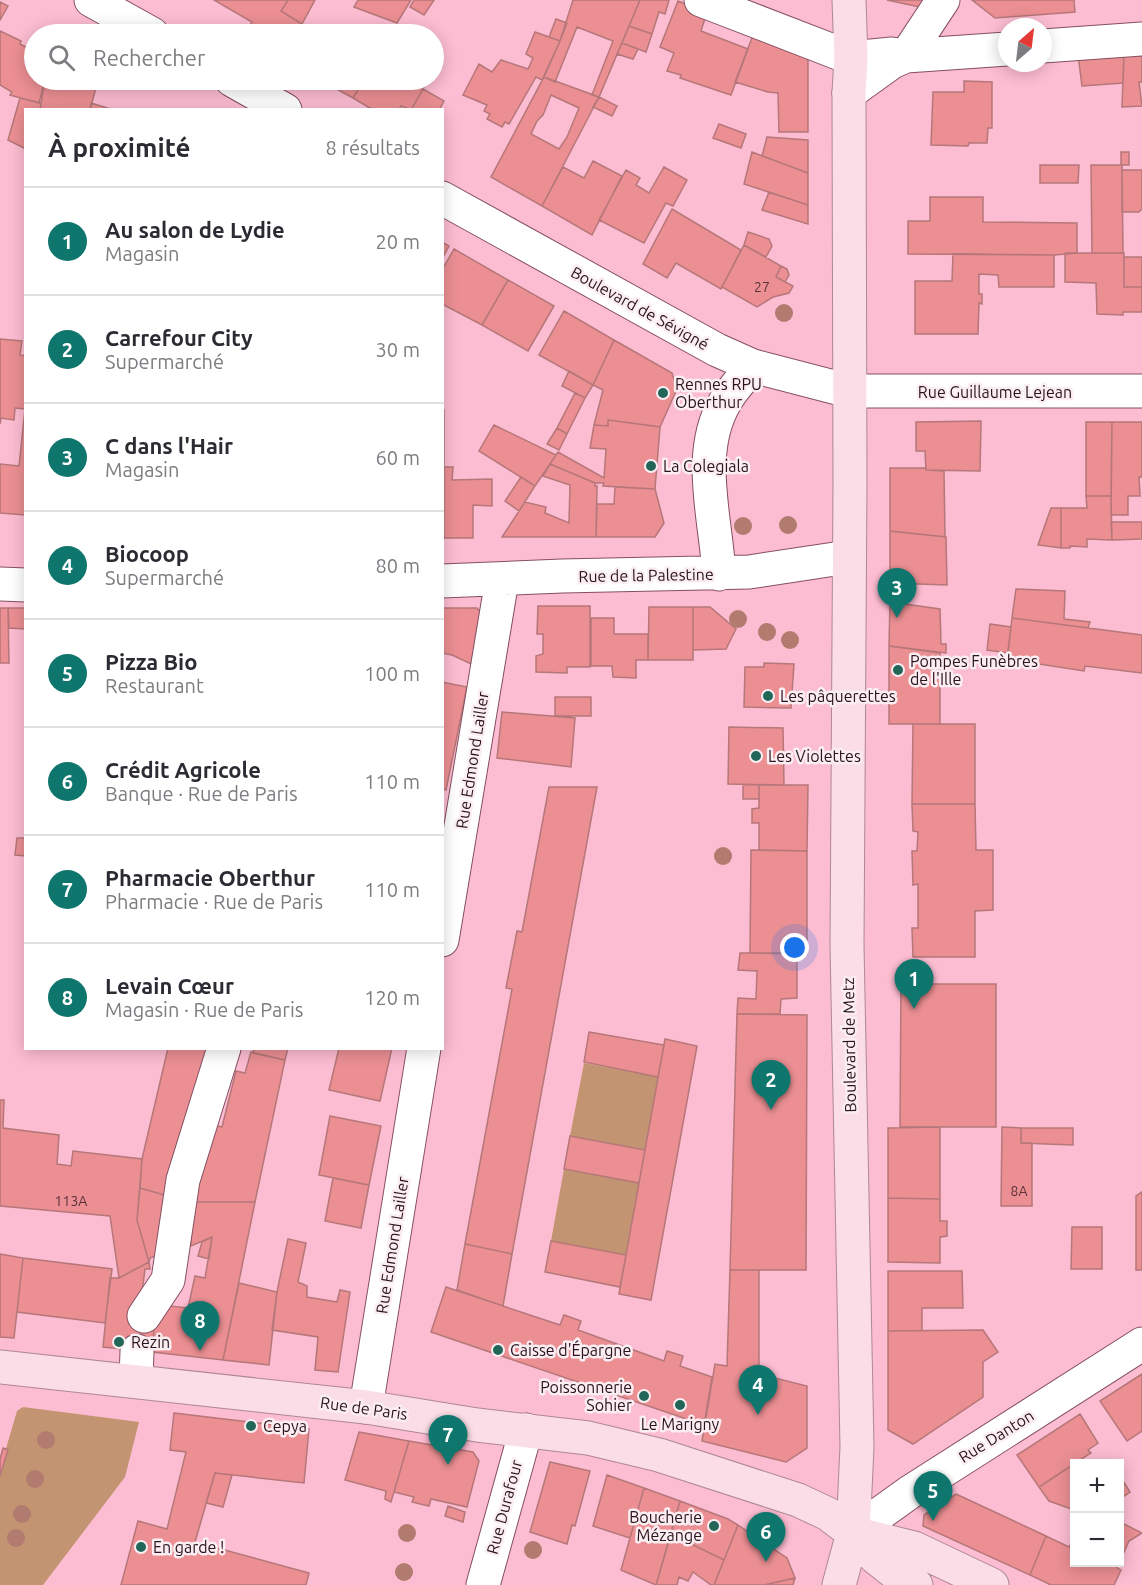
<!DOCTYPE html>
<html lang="fr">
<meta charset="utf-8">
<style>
body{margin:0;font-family:Ubuntu,sans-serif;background:#f7f7f7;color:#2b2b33}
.controls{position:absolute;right:18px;bottom:18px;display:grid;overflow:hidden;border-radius:0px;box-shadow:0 3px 15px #0003}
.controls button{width:54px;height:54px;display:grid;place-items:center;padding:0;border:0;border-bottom:2px solid #e1e1e2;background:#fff;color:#2b2b33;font:30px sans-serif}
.compass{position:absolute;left:998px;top:18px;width:54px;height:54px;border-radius:50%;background:#fff;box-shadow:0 3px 15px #0003;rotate:28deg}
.you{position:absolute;left:795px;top:948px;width:21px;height:21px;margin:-15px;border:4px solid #fff;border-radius:50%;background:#1a73e8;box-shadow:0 0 0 9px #1a73e833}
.badge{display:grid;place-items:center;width:39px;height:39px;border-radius:50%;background:#0f766e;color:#fff;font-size:20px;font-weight:700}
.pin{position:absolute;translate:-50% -50px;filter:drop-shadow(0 2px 3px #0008)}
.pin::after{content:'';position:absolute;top:32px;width:21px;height:18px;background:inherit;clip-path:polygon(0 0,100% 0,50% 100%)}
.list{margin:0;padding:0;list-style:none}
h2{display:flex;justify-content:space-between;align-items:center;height:78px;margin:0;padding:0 24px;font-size:26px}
h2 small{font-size:20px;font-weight:400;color:#7c7c81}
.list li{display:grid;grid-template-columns:39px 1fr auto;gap:18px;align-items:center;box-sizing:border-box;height:108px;padding:0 24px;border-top:2px solid #e1e1e2}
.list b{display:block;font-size:22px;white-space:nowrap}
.list p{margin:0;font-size:20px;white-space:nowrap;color:#7c7c81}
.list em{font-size:20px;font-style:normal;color:#7c7c81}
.icon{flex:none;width:33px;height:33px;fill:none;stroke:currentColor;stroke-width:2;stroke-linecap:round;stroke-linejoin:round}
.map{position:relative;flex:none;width:1142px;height:1585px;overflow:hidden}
.search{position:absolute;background:#fff;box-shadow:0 3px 15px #0003;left:24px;top:24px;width:420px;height:66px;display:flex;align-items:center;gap:15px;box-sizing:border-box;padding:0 21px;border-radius:33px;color:#7c7c81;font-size:22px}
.panel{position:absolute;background:#fff;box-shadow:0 3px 15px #0003;left:24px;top:108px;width:420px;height:942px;border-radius:0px}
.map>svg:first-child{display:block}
.green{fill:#c39471}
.building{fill:#eb8f93;stroke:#b57779;stroke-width:1.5;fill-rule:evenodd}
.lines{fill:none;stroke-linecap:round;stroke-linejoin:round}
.minor-casing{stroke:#854f62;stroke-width:35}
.major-casing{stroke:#af8795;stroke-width:35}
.minor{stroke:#fff;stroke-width:33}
.major{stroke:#fadde6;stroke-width:33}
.tree{fill:#b27b6f}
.poi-dot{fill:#216659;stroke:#fbeef2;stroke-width:2}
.labels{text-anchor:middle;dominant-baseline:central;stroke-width:5;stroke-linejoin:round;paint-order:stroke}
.number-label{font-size:14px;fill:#5a323a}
.street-label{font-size:16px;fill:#2a131c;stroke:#fbeef2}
.poi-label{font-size:16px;fill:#2a131c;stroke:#fbeef2;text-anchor:start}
</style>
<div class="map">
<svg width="1142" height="1585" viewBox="0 0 1142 1585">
<rect width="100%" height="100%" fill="#fcbcd1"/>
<!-- green -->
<path class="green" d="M584 1063 658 1077 645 1150 570 1136Z
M564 1169 639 1183 626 1255 551 1241Z
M23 1407 139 1422 125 1477 43 1585H0V1469L17 1411Z"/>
<!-- building -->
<path class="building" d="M214 0H288L281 11 302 24 296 34H245L252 22Z
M288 0H315L302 24 281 11Z
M358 0H411L397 23 354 7Z
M414 0H434L424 15 410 7Z
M573 0H640L599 97 592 95 613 41 577 27 555 82 544 77 560 41Z
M640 0H669L665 14 659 12 652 34 629 26Z
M887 0H929L924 8Z
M972 0H1074L1075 12 995 18Z
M678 1 707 12 701 31 748 49 731 95 680 78 681 75 667 71 674 53 660 47Z
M0 2 8 6 0 20Z
M556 19 567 23 560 41 549 37Z
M629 26 652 34 646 52 622 43Z
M755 30 808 53V132H779L778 93 768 92 735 82Z
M0 31 21 41 20 44 34 51V80H45L39 103 10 95 12 92 0 85Z
M535 32 560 41 542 80 536 77 509 124 505 122 502 127 487 119 490 114 484 111 487 105 463 95 479 64 492 72 501 60 528 69 533 58 526 54Z
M622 43 638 49 633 59 617 54Z
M434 49 442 54 434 69Z
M1142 51V82H1139L1142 106 1122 107 1124 52Z
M1124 52 1123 83 1082 86 1078 55Z
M544 77 599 97 542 206 491 177ZM551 95 579 108 567 137 559 149 531 134 537 121 543 115Z
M45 80H98L90 110H40Z
M320 80H364L353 98Z
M364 80H428L411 110 401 106 399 110H373L353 98Z
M964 81 992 82V128H988L987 143H969L968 146 931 145 933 92H964Z
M423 89 444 101 439 110H411Z
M599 97 617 106 612 116 593 107Z
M20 98 41 103 40 110H26V149L8 140Z
M91 103 114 110H90Z
M719 124 746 134 741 148 713 138Z
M767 137 808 140V173L762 156Z
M752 152 808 173V205L744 184Z
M1121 152H1129V165H1121Z
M593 161 622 176 592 235 542 206 563 167 584 178Z
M1040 165H1079L1078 183H1040Z
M1091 165H1122L1123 253H1092Z
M664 167 687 180 673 206 666 203 644 243 599 220 626 170 640 178 636 185 649 193Z
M1122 170H1142V209L1139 212H1122Z
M769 192 808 205V224L762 210Z
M930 197H983V222L1077 223V253L1054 255 908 254V221H930Z
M672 209 741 250 721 289 676 263 667 278 643 264Z
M748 232 769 239 772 246 766 257 744 245Z
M442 242 449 246 442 259Z
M744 245 781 266 776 277 793 286 789 293 773 297 757 307 722 287Z
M454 249 508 280 482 325 442 304V270Z
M1065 253H1124V287H1142V312H1123V315L1097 314 1096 283 1065 282Z
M953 254 1054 255V287H999L998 275 979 274V294H982V304L979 303 978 334H915V281H952Z
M1124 257H1142V287H1124Z
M781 266 787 269 789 275 785 282 776 277Z
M508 280 554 306 528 351 482 325Z
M564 311 614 340 593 385 539 355Z
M0 339 22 341 20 355 26 356V504L25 515 0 513V464L19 466 25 409 15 408 14 420 1 418 0 424Z
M614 340 672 373 677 389 660 427 608 420V426L594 425 603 390 593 385Z
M569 371 593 385 585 398 562 386Z
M575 393 585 398 567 434 557 428Z
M442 410H444V515H442Z
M608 420 660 427 655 489 603 486 604 483H595L550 464 558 452 604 478 606 449 590 448 594 425 608 426Z
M981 421 980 471 926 470 925 451H916V422Z
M1086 422H1112L1111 496H1086Z
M1112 422H1142V477H1139L1140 496H1128V515H1111Z
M494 425 556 455 535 486 479 451Z
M557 428 567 434 559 450 547 444Z
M550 464 595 483V486H597L596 537H502L525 502 546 507 545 513 569 523 570 485 543 476Z
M443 467H453L452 480 492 479V506L473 505V538H444Z
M890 468H926V470L944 471 945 537 890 531Z
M521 477 535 486 519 511 505 501Z
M615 487 655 489 664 523 655 537H596L597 504H614Z
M1086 496H1111L1112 540 1087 539V547L1070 546V548H1061V508H1087Z
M1051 508H1061V548L1038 545Z
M1111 522H1142V539L1112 540Z
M890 531 946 537 947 585 890 583Z
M1016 589 1065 591 1064 619 1090 622 1088 628 1012 618Z
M890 602 940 609 941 644H946V653L889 646Z
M538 606H590V667H567V673L536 672V656L543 654V634H537Z
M649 607H693V660H648Z
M693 607H710L736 629 726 649 693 650Z
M0 608H8L9 663H0Z
M8 608H26V629L9 628Z
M442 608H477L481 613 471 664 452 655 442 653Z
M591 618H614V634H648V660H636V678L613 677 612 666H591Z
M1012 618 1142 635V673L1085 666 1084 671 1007 659Z
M990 624 1011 627 1008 653 987 650Z
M889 646 940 653V724H889Z
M764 663 794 664 791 708 744 707 745 667H764Z
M442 682 467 687 446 790 442 789Z
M555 697H591V716H555Z
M502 712 575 718 571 767 497 758Z
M913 724H975V804H912Z
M729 727 783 728 784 785 728 784Z
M743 785H759V799H743Z
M759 785H808L807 851 759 850V823H752V809L759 808Z
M549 787H597L512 1254 465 1244 512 989 506 988 517 931 522 932Z
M912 804H975L976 850H993V910L975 911V957H913L912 928H918V884L913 885 912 851H917L918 832 913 831Z
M17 838H26V856L15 855Z
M751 850 807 851V954L750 953Z
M740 953H797V998L781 999 780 1014H737L738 998 756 999 757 971 738 970Z
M901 984H996V1127H900Z
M737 1014 807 1015 806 1270H730Z
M589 1032 664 1045 658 1077 584 1062Z
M665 1039 697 1046 651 1300 619 1294Z
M168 1048H207L168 1196 140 1188 142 1159Z
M254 1048H288L285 1060 253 1053Z
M339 1048H392L380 1101 329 1090Z
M251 1052 285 1060 255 1202H193L213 1125 222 1127 236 1071 245 1073Z
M0 1100H4L3 1128 59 1135 57 1164 71 1166 73 1151 142 1159 137 1220 149 1262 119 1278 110 1216 0 1206Z
M330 1116 381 1126 369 1185 319 1175Z
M940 1127V1199L888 1198V1128Z
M1002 1127 1021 1128V1143H1032V1206H1001Z
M1021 1128H1073V1145L1021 1143Z
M570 1136 645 1150 639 1183 564 1169Z
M333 1178 369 1185 361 1228 325 1221Z
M140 1188 168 1196 163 1253 150 1258 149 1262 137 1220Z
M1142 1192V1270H1136V1196Z
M888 1198 940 1199V1221H947V1236L940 1237V1263L888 1262Z
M188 1202H255L223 1360 152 1352 155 1318 161 1305 188 1308 195 1276 205 1278 212 1237 191 1246Z
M1072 1227H1102V1269H1071Z
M212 1237 209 1259 198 1256 202 1242Z
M288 1239 306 1243 298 1282 307 1286V1297L337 1302 340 1290 350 1292 338 1372 315 1370 318 1337 272 1330 277 1292Z
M551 1241 626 1255 620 1287 545 1272Z
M465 1244 512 1254 503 1306 457 1290Z
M0 1254 23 1258 14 1338 0 1337Z
M23 1258 112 1269 105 1323 17 1312Z
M149 1262 150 1269H145L139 1316 155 1318 152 1352 103 1347 110 1278H119Z
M730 1270H759V1374L807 1386V1448L786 1462 702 1441 715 1364 727 1366Z
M888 1271H962L963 1308H922V1331H888Z
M239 1283 277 1292 269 1365 223 1360Z
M446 1287 560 1325 564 1315 581 1321 578 1330 664 1361 667 1351 683 1356 680 1366 712 1377 704 1425 431 1332Z
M983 1330 998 1352 983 1362V1397L913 1444 888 1430V1331Z
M1142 1374V1431L1127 1441 1100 1401Z
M174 1413 309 1429 304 1483 215 1473 195 1542 309 1573 306 1585H121L138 1521 167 1529 186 1452 170 1450Z
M1080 1414 1098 1443 1088 1450 1091 1453 1039 1487 1017 1455Z
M359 1432 409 1441 391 1502 385 1499 386 1491 345 1480Z
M409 1441 473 1452 479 1461 467 1507 431 1499 429 1506 412 1502 414 1497 394 1492Z
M3 1448 8 1450 0 1476V1459Z
M550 1462 590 1471 575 1526 572 1525 567 1544 530 1532Z
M1074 1464V1510L1049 1501 1039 1487Z
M215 1473 232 1475 223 1507 206 1503Z
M607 1475 644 1488 630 1538 593 1526Z
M1120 1476 1130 1492 1120 1499Z
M644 1488 680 1501 656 1585 621 1570Z
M956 1494 1046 1536 1030 1575 923 1526 924 1515Z
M680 1501 728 1519 738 1525 724 1560 671 1534Z
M448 1506 465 1512 463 1522 445 1516Z
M1120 1522 1142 1533 1129 1541 1117 1568 1121 1570 1114 1585H1051L1030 1575 1046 1536 1069 1547 1071 1543 1074 1544V1562H1120Z
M738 1525 787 1558 795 1578 764 1585H714Z
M671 1534 724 1560 714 1585H711L693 1572 688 1581 679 1577 677 1585H656Z
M795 1578 793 1585H764Z"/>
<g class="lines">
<defs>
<path id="minor" d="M91 0 152 34
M701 0 851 58 892 54 906 56 1007 49
M1043 46 1142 39
M232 80 285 110
M849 93 892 62 906 56 943 0
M442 198 717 350 753 366 849 391H1142
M719 574C716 518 695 454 725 402 732 389 744 377 753 366
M442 581 562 576 749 572 848 557
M0 584 26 585
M442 940 502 580
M144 1316 168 1280 183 1180 224 1048
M136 1380 137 1351
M366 1407 424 1048
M853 1533 910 1492 1142 1344
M483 1585 526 1430"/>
<path id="major" d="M0 1367 366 1407 477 1425 588 1438 659 1455 798 1500 828 1514 853 1533 875 1557 895 1573 916 1585
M853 1533 914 1548 992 1585
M839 1585 853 1533 857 1447 847 945 850 483 849 93 851 58 849 0"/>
</defs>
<!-- minor casing -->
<use href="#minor" class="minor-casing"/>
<!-- major casing -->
<use href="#major" class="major-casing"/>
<!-- minor -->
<use href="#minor" class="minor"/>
<!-- major -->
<use href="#major" class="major"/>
</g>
<!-- trees -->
<g class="tree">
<circle cx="784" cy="313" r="9"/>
<circle cx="788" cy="525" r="9"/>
<circle cx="743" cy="526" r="9"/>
<circle cx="738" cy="619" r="9"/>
<circle cx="767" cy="632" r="9"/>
<circle cx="790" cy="640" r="9"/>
<circle cx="723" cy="856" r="9"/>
<circle cx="46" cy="1440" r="9"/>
<circle cx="35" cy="1479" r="9"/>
<circle cx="22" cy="1514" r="9"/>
<circle cx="407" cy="1533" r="9"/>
<circle cx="16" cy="1538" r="9"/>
<circle cx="533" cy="1550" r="9"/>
<circle cx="404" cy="1572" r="9"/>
</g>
<!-- markers -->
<g class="poi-dot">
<circle cx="663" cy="393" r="6"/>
<circle cx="651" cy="466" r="6"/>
<circle cx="898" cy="670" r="6"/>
<circle cx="768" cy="696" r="6"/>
<circle cx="756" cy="756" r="6"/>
<circle cx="119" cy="1342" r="6"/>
<circle cx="498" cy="1350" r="6"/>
<circle cx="644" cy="1396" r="6"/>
<circle cx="680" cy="1405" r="6"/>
<circle cx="251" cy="1426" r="6"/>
<circle cx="714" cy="1526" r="6"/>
<circle cx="141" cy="1547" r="6"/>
</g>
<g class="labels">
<!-- number labels -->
<g class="number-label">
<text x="762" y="287">27</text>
<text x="1019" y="1191">8A</text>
<text x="71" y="1201">113A</text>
</g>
<!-- street labels -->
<g class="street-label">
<text transform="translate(640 308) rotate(29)">Boulevard de Sévigné</text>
<text x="995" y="392">Rue Guillaume Lejean</text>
<text transform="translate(646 575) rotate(-1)">Rue de la Palestine</text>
<text transform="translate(472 760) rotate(-81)">Rue Edmond Lailler</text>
<text transform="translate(849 1045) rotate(-91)">Boulevard de Metz</text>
<text transform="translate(392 1245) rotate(-81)">Rue Edmond Lailler</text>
<text transform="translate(364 1408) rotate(8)">Rue de Paris</text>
<text transform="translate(996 1436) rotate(-32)">Rue Danton</text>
<text transform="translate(504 1507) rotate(-75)">Rue Durafour</text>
</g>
<!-- poi labels -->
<g class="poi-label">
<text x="675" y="384">Rennes RPU<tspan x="675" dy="18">Oberthur</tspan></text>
<text x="663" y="466">La Colegiala</text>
<text x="910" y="661">Pompes Funèbres<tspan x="910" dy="18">de l'Ille</tspan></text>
<text x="780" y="696">Les pâquerettes</text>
<text x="768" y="756">Les Violettes</text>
<text x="131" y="1342">Rezin</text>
<text x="510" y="1350">Caisse d'Épargne</text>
<text x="632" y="1387" text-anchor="end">Poissonnerie<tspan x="632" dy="18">Sohier</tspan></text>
<text x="680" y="1424" text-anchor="middle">Le Marigny</text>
<text x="263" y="1426">Cepya</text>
<text x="702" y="1517" text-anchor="end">Boucherie<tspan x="702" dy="18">Mézange</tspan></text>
<text x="153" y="1547">En garde !</text>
</g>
</g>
</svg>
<div class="controls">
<button>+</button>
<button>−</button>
</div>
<svg class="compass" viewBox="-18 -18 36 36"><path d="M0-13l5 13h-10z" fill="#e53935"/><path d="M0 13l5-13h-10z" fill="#7c7c81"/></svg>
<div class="you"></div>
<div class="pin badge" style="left:914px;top:1009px">1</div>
<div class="pin badge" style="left:771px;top:1110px">2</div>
<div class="pin badge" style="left:897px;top:618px">3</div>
<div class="pin badge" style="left:758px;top:1415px">4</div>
<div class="pin badge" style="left:933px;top:1521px">5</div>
<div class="pin badge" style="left:766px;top:1562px">6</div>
<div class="pin badge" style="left:448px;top:1465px">7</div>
<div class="pin badge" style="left:200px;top:1351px">8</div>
<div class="search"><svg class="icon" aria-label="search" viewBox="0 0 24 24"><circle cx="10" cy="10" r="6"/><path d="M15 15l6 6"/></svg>Rechercher</div>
<section class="panel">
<h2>À proximité<small>8 résultats</small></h2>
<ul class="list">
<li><span class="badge">1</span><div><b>Au salon de Lydie</b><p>Magasin</p></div><em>20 m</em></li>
<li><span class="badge">2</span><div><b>Carrefour City</b><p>Supermarché</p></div><em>30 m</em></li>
<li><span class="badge">3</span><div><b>C dans l'Hair</b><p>Magasin</p></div><em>60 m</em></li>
<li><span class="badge">4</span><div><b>Biocoop</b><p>Supermarché</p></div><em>80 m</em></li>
<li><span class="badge">5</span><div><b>Pizza Bio</b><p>Restaurant</p></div><em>100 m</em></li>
<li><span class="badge">6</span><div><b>Crédit Agricole</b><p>Banque · Rue de Paris</p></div><em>110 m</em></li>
<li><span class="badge">7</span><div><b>Pharmacie Oberthur</b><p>Pharmacie · Rue de Paris</p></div><em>110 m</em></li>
<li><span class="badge">8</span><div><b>Levain Cœur</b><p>Magasin · Rue de Paris</p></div><em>120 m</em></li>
</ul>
</section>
</div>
